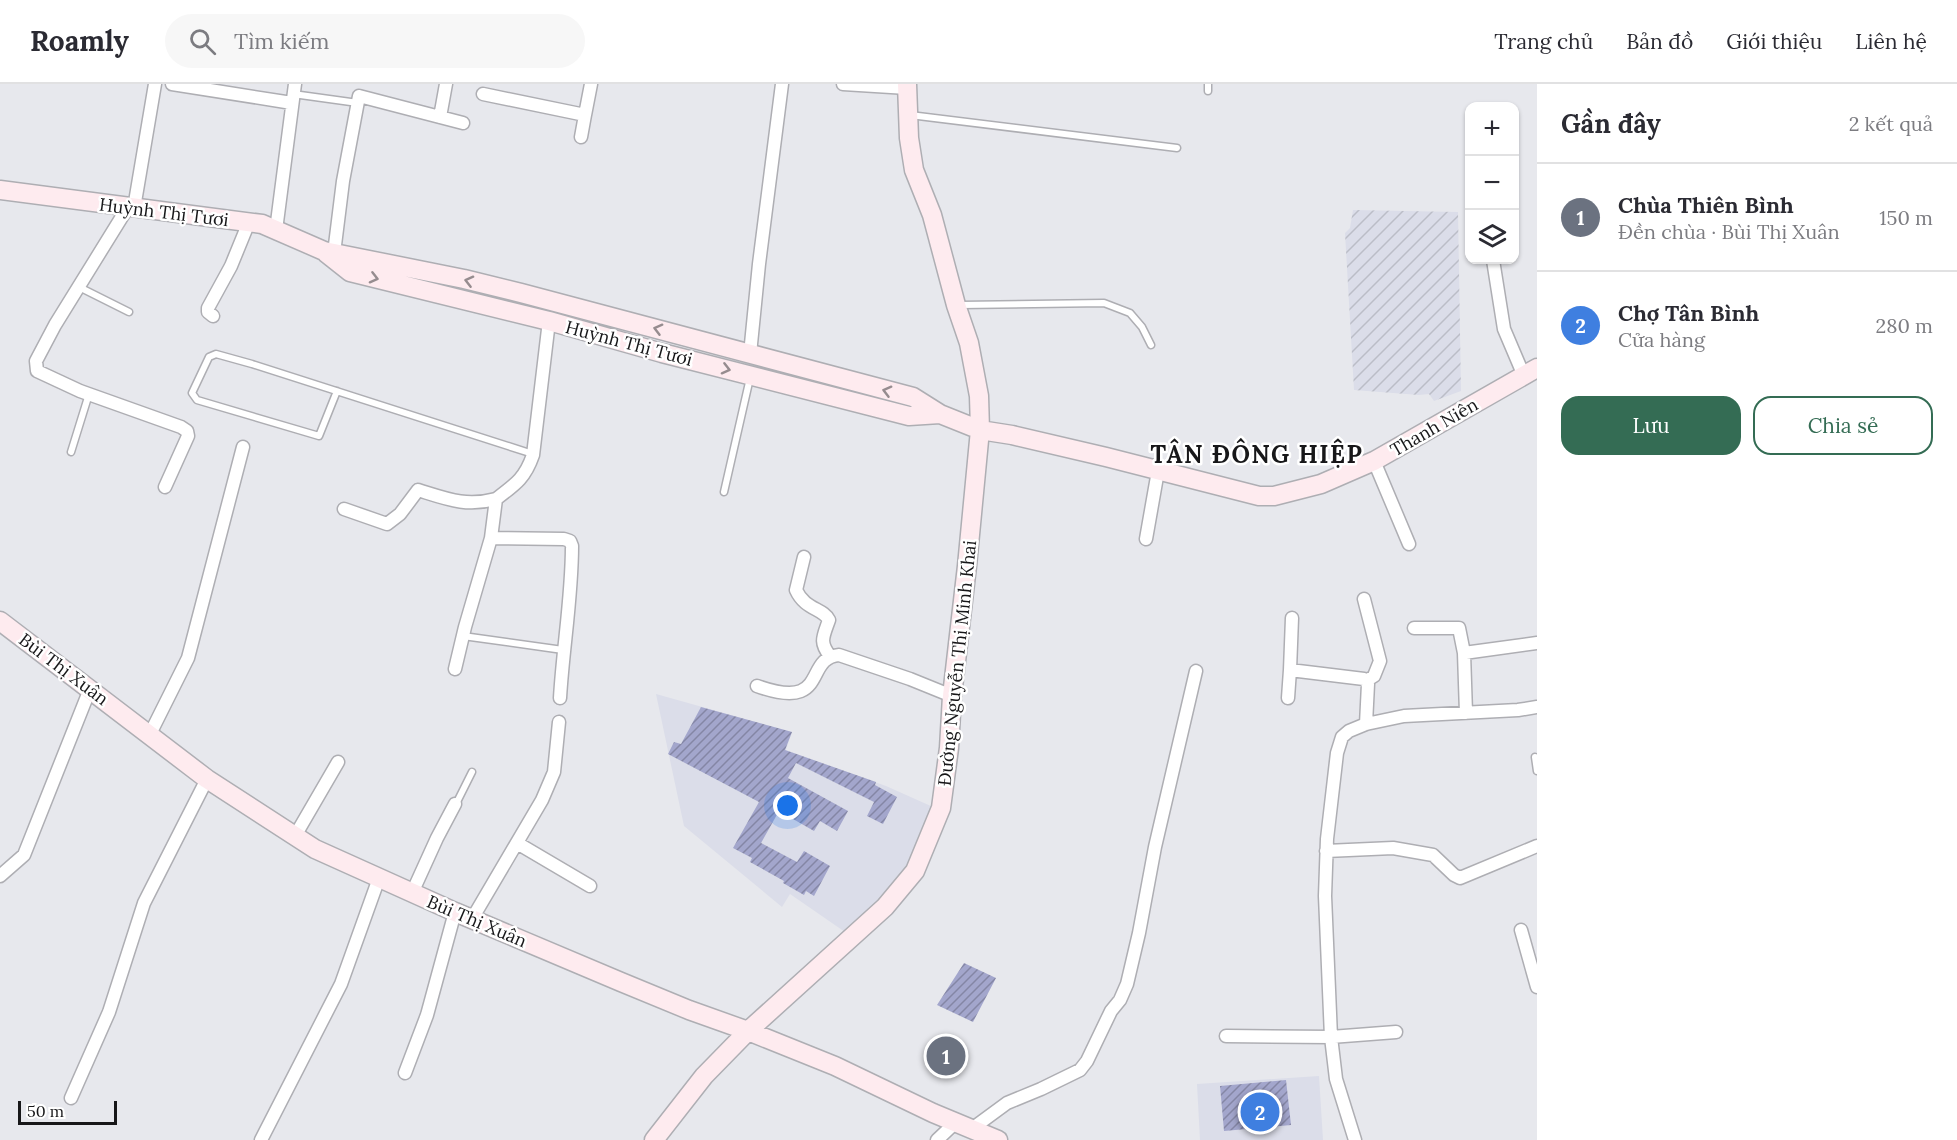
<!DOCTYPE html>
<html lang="vi">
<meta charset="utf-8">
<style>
body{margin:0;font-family:Lora,serif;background:#f7f7f7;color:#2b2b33}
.controls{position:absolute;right:18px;top:18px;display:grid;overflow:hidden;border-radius:12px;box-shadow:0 2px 4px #0004}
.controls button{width:54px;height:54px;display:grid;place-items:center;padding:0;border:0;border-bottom:2px solid #e1e1e2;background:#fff;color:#2b2b33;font:30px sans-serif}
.scale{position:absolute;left:18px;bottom:15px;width:99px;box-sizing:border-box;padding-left:6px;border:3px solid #171719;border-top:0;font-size:16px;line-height:21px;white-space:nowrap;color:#171719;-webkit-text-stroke:4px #fff;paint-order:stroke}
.you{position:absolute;left:788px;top:722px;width:21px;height:21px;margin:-15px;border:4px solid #fff;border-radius:50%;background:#1a73e8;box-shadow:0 0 0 9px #1a73e833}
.badge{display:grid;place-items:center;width:39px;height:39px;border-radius:50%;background:#346c54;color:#fff;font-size:20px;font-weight:700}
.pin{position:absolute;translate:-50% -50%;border:3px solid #fff;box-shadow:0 2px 6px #0006}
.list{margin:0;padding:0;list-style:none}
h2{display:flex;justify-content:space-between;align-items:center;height:78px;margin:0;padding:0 24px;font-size:26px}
h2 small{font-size:20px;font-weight:400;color:#7c7c81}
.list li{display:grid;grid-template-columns:39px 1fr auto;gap:18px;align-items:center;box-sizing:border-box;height:108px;padding:0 24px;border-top:2px solid #e1e1e2}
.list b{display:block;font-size:22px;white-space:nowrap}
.list p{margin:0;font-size:20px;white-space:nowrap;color:#7c7c81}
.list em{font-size:20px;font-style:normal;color:#7c7c81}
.actions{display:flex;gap:12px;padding:18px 24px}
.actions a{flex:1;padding:14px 0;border:2px solid #346c54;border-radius:18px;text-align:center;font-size:21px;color:#346c54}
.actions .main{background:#346c54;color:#fff}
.icon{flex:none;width:33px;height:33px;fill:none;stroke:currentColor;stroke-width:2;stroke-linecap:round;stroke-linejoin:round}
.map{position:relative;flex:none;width:1537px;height:1056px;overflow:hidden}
header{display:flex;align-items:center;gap:36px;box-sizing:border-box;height:84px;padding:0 30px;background:#fff;border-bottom:2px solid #e1e1e2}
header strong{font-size:28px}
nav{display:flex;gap:33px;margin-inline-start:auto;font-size:21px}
.search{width:420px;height:54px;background:#f7f7f7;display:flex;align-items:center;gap:15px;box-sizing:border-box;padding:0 21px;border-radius:33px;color:#7c7c81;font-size:22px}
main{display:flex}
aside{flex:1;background:#fff}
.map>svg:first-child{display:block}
.built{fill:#dbdde9}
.industrial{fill:url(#industrial-furrows)}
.building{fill:url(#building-hatch)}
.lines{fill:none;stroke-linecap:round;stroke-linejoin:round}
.lane-casing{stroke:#aeaeb3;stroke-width:9}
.street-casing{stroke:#aeaeb3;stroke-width:15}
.secondary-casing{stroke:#aeaeb3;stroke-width:21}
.lane{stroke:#fff;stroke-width:6}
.street{stroke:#fff;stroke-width:12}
.secondary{stroke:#feebef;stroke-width:18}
.oneway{stroke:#968c8f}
.labels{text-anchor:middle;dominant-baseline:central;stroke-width:5;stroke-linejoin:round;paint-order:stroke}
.street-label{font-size:18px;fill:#171719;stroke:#fff}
.district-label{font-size:24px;font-weight:bold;letter-spacing:1.5px;fill:#171719;stroke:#fff}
</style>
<header>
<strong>Roamly</strong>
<div class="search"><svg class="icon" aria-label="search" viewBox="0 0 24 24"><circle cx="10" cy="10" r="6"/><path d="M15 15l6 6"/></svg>Tìm kiếm</div>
<nav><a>Trang chủ</a><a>Bản đồ</a><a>Giới thiệu</a><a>Liên hệ</a></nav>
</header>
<main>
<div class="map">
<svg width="1537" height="1056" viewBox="0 0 1537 1056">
<defs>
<pattern id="industrial-furrows" width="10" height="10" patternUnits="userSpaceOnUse" patternTransform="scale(1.5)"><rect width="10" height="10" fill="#dbdde9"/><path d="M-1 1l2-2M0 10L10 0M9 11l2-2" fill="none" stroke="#bbbdc7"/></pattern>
<pattern id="building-hatch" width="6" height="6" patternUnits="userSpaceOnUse" patternTransform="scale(1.5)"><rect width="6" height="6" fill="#a3a6cc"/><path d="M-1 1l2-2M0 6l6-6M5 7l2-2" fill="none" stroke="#8486a5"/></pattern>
</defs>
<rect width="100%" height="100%" fill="#e7e8ed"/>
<!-- built -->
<path class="built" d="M656 610 792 648 786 666 886 702 933 723 909 782 879 819 845 848 790 810 782 823 684 742Z
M1319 992 1323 1056H1200L1197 1000Z"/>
<!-- industrial -->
<path class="industrial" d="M1353 126 1458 128 1461 307 1434 317 1429 310 1419 311 1354 306 1345 149 1350 144Z"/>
<!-- building -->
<path class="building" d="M701 623 792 648 785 666 876 698 875 701 897 713 883 740 867 732 874 718 796 679 788 694 848 727 837 747 820 737 814 747 779 727 761 759 797 778 804 767 830 782 814 812 806 807 804 811 783 799 784 797 750 778 752 774 733 764 759 718 668 670 674 658 681 660Z
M964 879 996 894 973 938 937 921Z
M1286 996 1291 1041 1224 1047 1220 1002Z"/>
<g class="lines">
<defs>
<path id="lane" d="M1208 0V7
M293 10 358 19
M910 31 1177 64
M79 203 129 228
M960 221 1104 219 1130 229 1142 243 1151 261
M337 307 319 352 197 316 192 309 209 273 216 270 252 280 533 370
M71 368 89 310
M724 408 750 294
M463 552 563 566
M1535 673 1537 687
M456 720 472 688"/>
<path id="street" d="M172 0 292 19
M843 0 907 4
M483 10 585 31 591 0
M440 33 446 0
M581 53 585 31
M128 123 55 241 36 277 37 287 80 307 181 343 187 347 188 352 165 403
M134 124 155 0
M276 146 295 0
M334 169 343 97 359 12 463 39
M1493 176 1504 245 1524 292
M213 232 208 228V224L231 182 249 138
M549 237 533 371C525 394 516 400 496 415L491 454 564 455 570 457 572 462C572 513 563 563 560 614
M750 270 759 180 782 0
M1374 377 1409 460
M344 425 387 440 400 430 418 406C447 415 466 423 496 415
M1146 455 1158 387
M804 473 796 506C805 526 823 524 829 536 823 553 819 558 830 572
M1364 515 1380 577 1374 592 1366 597
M1414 544H1459L1464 569 1466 629
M1464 569 1537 559
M455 585 465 543 491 454
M1290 586 1292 534
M757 602C830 628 803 574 839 571L910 595 952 612
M1288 614 1290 586 1364 595 1368 600 1366 640
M150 650 188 574 243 363
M295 752 338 678
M517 759 590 802
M1326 767 1393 764 1433 771 1454 791 1460 794 1537 762
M0 792 24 771 90 605
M412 809 437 754 455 720
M472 835 542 716 554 688 559 638
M1521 846 1537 903
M1226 952 1331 953 1396 948
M405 989 427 931 455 828
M71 1014 109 928 144 819 207 695
M973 1044 1007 1019 1041 1005 1080 986 1087 977 1111 927 1120 916 1127 900 1139 849 1155 763 1196 587
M261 1056 341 900 379 794
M937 1056 956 1038
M1355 1056 1336 995 1331 953 1325 812 1327 755 1337 669 1342 653 1349 647 1366 640 1404 632 1518 626 1537 623"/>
<path id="secondary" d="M0 106 262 140 324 167 464 195 521 209 913 313 940 330 980 346 1012 351 1106 373 1259 412H1274L1321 400 1374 377 1537 284
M326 169 350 188 549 237 662 269 909 332 940 330
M0 537 207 695 315 765 455 828 621 898 689 926 748 947 835 982 933 1029 998 1056
M654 1056 704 992 748 947 885 823 915 787 941 724 949 664 952 612 967 482 980 346 979 312 969 259 956 221 932 131 914 86 909 54 907 0"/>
</defs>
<!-- lane casing -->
<use href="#lane" class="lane-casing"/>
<!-- street casing -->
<use href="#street" class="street-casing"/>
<!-- secondary casing -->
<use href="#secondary" class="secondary-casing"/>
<!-- lane -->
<use href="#lane" class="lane"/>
<!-- street -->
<use href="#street" class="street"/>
<!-- secondary -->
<use href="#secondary" class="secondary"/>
</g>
<!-- one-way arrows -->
<defs><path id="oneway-chevron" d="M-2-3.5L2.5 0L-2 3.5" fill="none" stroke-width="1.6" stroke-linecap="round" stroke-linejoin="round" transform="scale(1.5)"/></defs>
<g class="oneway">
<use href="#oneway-chevron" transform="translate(374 194) rotate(14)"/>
<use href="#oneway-chevron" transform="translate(469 197) rotate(-166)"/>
<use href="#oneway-chevron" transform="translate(658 245) rotate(-165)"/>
<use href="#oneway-chevron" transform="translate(726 285) rotate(14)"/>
<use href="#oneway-chevron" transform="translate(887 307) rotate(-165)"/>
</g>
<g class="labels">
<!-- street labels -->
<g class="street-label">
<text transform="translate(164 128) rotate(7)">Huỳnh Thị Tươi</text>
<text transform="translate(629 259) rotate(15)">Huỳnh Thị Tươi</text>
<text transform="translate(1434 343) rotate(-30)">Thanh Niên</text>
<text transform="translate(957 579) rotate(-84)">Đường Nguyễn Thị Minh Khai</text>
<text transform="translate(64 585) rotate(37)">Bùi Thị Xuân</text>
<text transform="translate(477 837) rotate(23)">Bùi Thị Xuân</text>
</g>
<!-- district labels -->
<g class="district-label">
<text x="1257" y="370">TÂN ĐÔNG HIỆP</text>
</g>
</g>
</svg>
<div class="controls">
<button>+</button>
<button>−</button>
<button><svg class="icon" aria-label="layers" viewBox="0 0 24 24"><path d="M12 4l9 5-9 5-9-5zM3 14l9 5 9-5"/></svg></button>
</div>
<div class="scale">50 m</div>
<div class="you"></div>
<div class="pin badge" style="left:946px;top:972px;background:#6b7280">1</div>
<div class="pin badge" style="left:1260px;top:1028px;background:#3f7fe0">2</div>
</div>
<aside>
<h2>Gần đây<small>2 kết quả</small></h2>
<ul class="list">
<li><span class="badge" style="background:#6b7280">1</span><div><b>Chùa Thiên Bình</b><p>Đền chùa · Bùi Thị Xuân</p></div><em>150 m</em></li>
<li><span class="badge" style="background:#3f7fe0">2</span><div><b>Chợ Tân Bình</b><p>Cửa hàng</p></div><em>280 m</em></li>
</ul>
<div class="actions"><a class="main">Lưu</a><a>Chia sẻ</a></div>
</aside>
</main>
